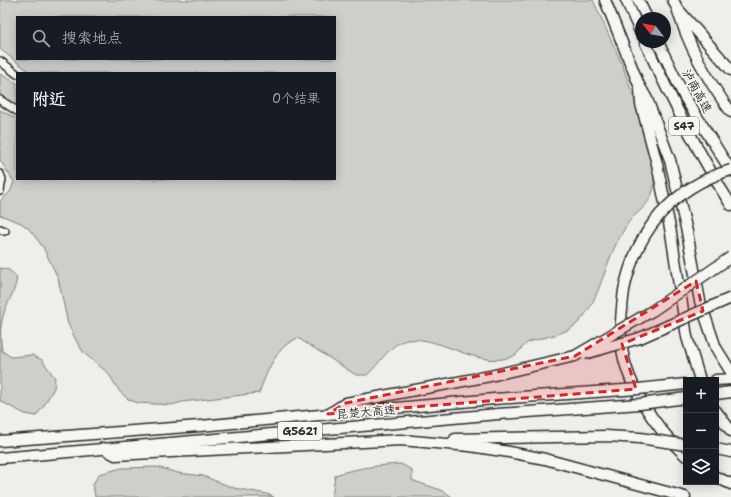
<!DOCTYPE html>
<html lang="zh">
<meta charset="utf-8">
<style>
body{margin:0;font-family:"Shantell Sans","LXGW WenKai TC",sans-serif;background:#242831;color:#f1f3f6}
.controls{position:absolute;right:12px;bottom:12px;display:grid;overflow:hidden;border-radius:0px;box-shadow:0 2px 10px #0003}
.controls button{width:36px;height:36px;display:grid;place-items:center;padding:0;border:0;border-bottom:1px solid #363941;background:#171b24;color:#f1f3f6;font:20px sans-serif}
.compass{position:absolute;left:635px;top:12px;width:36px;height:36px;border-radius:50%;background:#171b24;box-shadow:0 2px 10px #0003;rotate:301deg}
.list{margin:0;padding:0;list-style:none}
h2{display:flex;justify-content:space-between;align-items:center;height:52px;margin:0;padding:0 16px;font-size:17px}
h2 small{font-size:13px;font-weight:400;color:#9ea1a6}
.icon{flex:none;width:22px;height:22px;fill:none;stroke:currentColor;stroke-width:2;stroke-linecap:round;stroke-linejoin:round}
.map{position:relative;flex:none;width:731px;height:497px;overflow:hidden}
.search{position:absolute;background:#171b24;box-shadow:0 2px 10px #0003;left:16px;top:16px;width:320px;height:44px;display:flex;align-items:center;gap:10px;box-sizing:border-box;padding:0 14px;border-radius:0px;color:#9ea1a6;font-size:15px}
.panel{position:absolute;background:#171b24;box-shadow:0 2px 10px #0003;left:16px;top:72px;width:320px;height:108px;border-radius:0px}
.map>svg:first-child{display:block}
.green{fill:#cececa;stroke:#7c7c7a;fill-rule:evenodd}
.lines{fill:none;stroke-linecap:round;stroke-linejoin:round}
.minor-casing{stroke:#2b2b2b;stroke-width:10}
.highway-casing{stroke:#2b2b2b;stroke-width:13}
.minor{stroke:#f6f6f2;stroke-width:7}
.highway{stroke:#f6f6f2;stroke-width:10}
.highway-bridge-casing{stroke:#2b2b2b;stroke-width:13;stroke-linecap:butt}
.highway-bridge{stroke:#f6f6f2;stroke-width:10}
.marked{fill:#d62828;fill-opacity:0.2;stroke:#d62828;stroke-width:3;stroke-dasharray:8 5;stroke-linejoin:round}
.labels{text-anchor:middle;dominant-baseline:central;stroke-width:3.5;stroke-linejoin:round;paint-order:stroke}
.shield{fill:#f6f6f2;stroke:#686867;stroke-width:1}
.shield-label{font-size:11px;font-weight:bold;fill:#2b2b2b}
.street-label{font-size:12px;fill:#2b2b2b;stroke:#f6f6f2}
</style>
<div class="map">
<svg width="731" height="497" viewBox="0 0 731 497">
<rect width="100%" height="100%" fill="#eeeeea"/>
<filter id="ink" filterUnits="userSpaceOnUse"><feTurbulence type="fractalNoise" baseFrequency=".025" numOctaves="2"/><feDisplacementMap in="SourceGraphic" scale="8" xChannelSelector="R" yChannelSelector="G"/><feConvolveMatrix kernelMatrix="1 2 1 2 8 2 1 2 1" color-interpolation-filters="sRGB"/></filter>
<g filter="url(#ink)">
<!-- green -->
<path class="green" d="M0 0H593L622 64 657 164C652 174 656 184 652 194 648 205 639 211 631 219 627 224 623 231 620 237 604 264 601 298 579 322 566 335 546 336 529 342 522 345 519 355 511 357 476 369 441 335 407 340 390 343 379 365 367 375H356L298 338C276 346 267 372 259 393L182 402 172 405 138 403 128 399 120 392 108 373 84 353 78 344 68 324 58 278 43 247 29 229 21 223 0 215V201L10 192 14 182 0 160V110L17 119V179H335V73H31L0 49ZM17 17H335V59H17Z
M0 74 17 83V107L0 97Z
M0 268 9 270 17 277C15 293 7 302 3 316 0 327 0 339 2 351L11 357 32 355 42 360 55 378 54 388 43 407 36 416 25 414 0 401Z
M401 464 412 470V480C425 486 442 488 452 497H332L335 475C356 468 379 465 401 464Z
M157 467 178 473 203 476 234 488 267 494 274 497H95L93 484 99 474 122 468Z"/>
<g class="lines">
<defs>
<path id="minor" d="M0 61 17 74
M0 100 17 111
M0 174 2 179 0 191
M0 229 5 231"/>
<path id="highway" d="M605 0 639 85 647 99 670 160 687 232 700 301 716 348 731 372
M626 0 641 34
M638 0 647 18
M673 0 677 8 731 70
M677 8C688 45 708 81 731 112
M645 42C671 99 698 153 731 205
M658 42 684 96 731 171
M640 89 641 104 657 164 671 233 687 337 700 380
M624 290C622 306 620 321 621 337 622 380 655 428 686 456
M716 380 731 379
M716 394 731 392
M716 411 731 431
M332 412 346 403 490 376 575 356
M455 439 606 436 640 438
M0 441 200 426 494 399
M103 448 115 455 401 440 470 446 509 452 545 459 685 497
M716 449 731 452
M0 458 498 414
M716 477 731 484"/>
</defs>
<!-- minor casing -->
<use href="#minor" class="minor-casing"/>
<!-- highway casing -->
<use href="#highway" class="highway-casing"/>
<!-- minor -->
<use href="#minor" class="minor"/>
<!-- highway -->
<use href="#highway" class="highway"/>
<defs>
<path id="highway-bridge" d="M624 290C636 232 672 187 731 170
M584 354 640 338 731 298
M575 356 652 311 731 257
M494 399 638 389 686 384
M498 414 640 404 686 398
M640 438 686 445"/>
</defs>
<!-- highway-bridge casing -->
<use href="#highway-bridge" class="highway-bridge-casing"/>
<!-- highway-bridge -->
<use href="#highway-bridge" class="highway-bridge"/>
</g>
</g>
<!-- marked area -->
<path class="marked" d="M696 281 703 311 622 344 636 389 328 414 346 403 575 356Z"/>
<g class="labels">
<!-- shield labels -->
<g class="shield">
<rect x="669" y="117" width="30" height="18" rx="3"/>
<rect x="278" y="422" width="44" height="18" rx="3"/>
</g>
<g class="shield-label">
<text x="684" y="126">S47</text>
<text x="300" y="431">G5621</text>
</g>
<!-- street labels -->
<g class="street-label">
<text transform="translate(697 91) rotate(61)">泸南高速</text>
<text transform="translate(366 412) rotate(-5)">昆楚大高速</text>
</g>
</g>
</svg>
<div class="controls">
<button>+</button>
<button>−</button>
<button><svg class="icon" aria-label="layers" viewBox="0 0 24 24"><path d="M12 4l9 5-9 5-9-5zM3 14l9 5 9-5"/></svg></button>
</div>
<svg class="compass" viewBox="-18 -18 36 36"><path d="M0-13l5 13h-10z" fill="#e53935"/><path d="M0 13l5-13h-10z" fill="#9ea1a6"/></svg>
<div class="search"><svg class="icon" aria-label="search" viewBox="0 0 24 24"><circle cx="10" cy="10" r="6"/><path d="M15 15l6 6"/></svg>搜索地点</div>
<section class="panel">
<h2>附近<small>0个结果</small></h2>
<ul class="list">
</ul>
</section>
</div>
